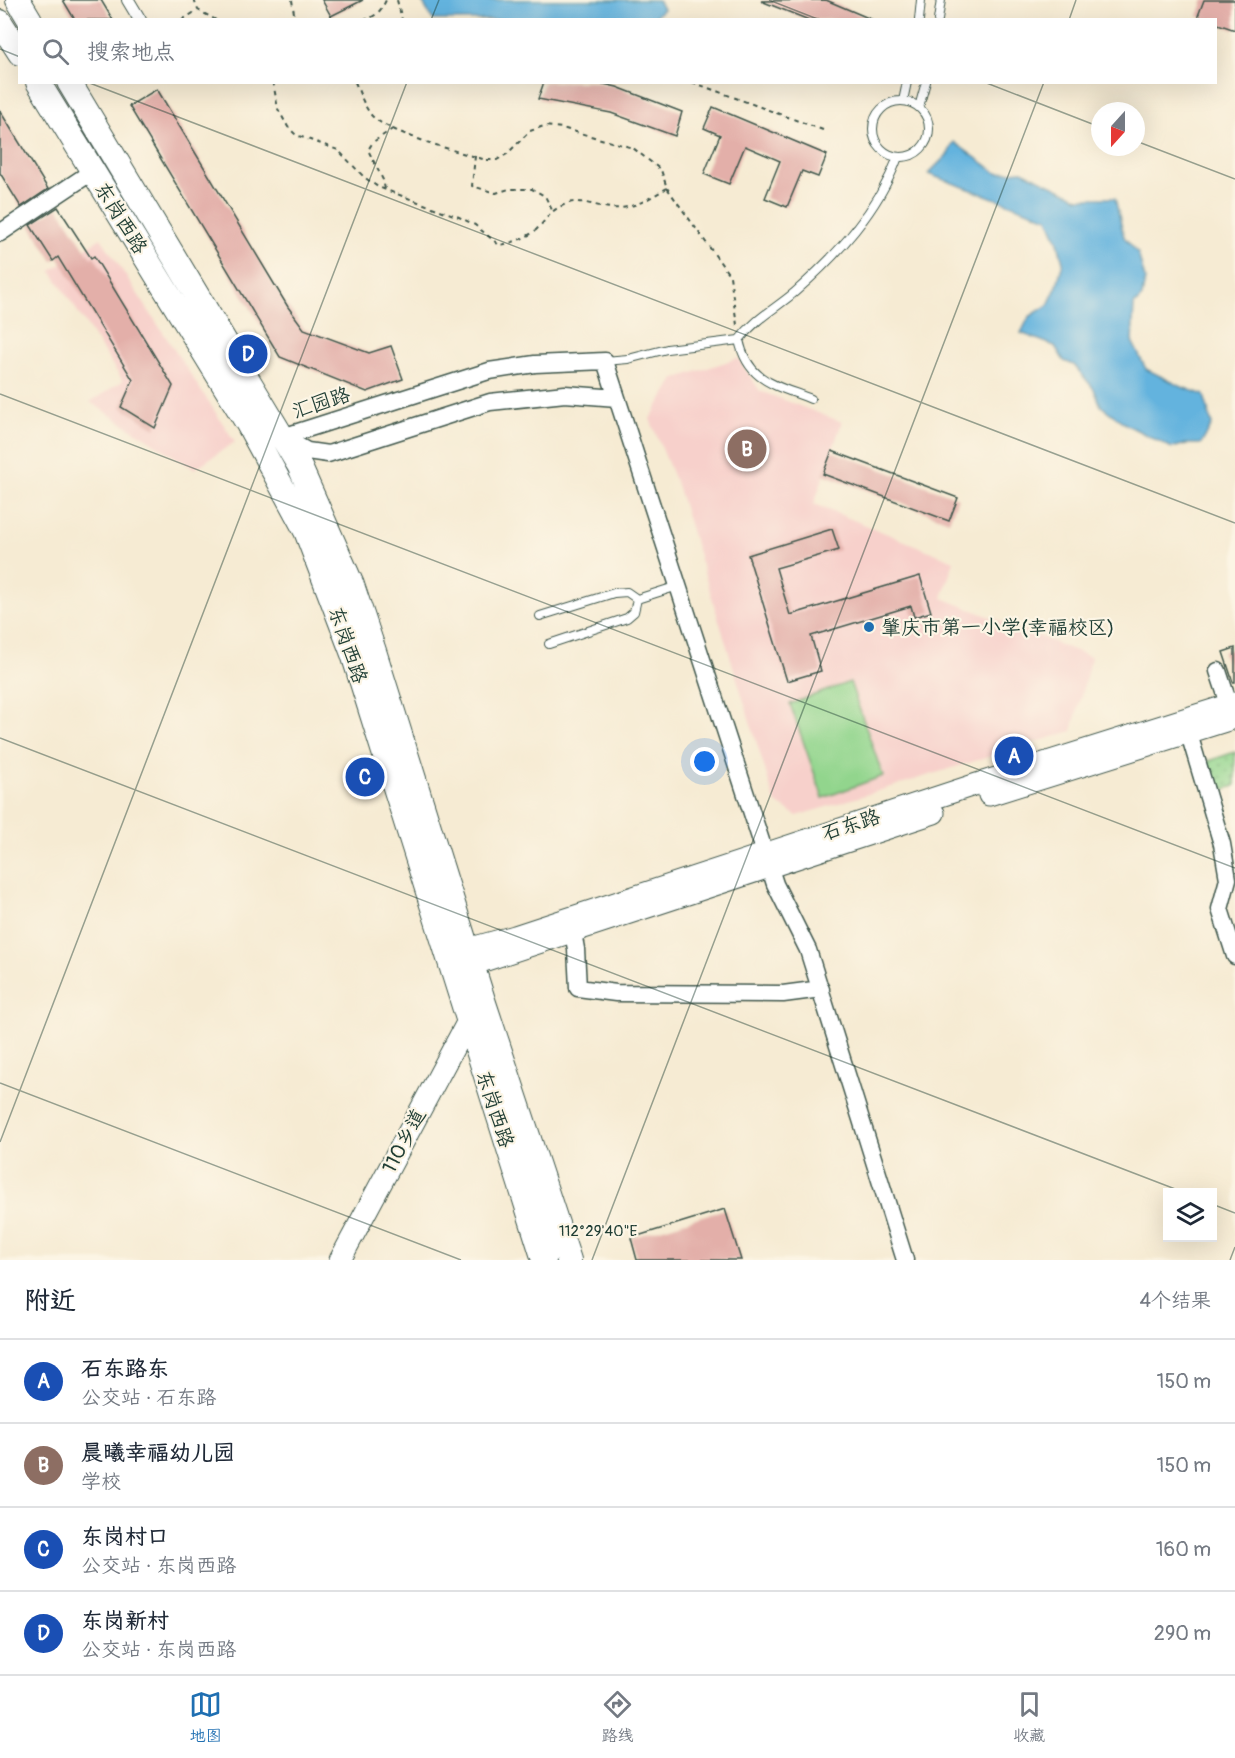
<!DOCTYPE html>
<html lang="zh">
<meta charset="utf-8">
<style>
body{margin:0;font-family:Pangolin,"LXGW WenKai TC",sans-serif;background:#f2f2f3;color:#1f2937}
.controls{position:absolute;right:18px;bottom:18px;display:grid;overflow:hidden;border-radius:0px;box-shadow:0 6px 24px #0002}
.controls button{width:54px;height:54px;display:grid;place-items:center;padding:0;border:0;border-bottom:2px solid #e0e1e3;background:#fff;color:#1f2937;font:30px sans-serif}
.compass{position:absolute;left:1091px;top:102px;width:54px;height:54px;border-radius:50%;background:#fff;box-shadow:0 6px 24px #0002;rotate:201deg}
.you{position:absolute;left:705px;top:762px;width:21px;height:21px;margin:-15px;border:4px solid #fff;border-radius:50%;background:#1a73e8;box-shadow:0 0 0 9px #1a73e833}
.badge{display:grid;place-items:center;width:39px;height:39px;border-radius:50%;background:#1f6fb2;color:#fff;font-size:20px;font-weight:700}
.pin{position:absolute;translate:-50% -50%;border:3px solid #fff;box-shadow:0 2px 6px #0006}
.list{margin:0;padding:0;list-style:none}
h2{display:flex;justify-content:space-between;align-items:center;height:78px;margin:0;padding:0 24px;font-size:26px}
h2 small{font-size:20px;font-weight:400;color:#747a83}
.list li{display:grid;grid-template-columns:39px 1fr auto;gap:18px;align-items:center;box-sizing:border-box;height:84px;padding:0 24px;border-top:2px solid #e0e1e3}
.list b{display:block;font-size:22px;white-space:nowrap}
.list p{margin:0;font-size:20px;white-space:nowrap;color:#747a83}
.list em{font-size:20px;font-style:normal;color:#747a83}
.icon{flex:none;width:33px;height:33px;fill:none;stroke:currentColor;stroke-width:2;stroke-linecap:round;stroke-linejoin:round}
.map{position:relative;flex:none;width:1235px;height:1260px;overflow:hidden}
.search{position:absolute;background:#fff;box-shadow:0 6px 24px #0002;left:18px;right:18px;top:18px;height:66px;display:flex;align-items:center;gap:15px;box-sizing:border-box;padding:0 21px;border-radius:0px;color:#747a83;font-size:22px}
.sheet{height:414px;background:#fff}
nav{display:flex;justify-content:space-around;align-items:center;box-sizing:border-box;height:84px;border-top:2px solid #e0e1e3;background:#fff;font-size:16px;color:#747a83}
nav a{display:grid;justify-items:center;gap:3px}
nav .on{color:#1f6fb2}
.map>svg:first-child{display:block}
.built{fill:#f7d0cb}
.grass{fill:url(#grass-dots);stroke:#588960;stroke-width:1.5}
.garden{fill:#92d58d;stroke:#588960;stroke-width:1.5}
.water{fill:#63b3de;stroke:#417889;stroke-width:1.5}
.building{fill:#e3afa9}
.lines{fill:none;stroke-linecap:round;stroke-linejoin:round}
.service-casing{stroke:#3f574c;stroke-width:10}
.pedestrian-casing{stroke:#3f574c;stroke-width:14}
.minor-casing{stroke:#3f574c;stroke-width:19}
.tertiary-casing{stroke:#3f574c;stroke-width:23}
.secondary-casing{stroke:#3f574c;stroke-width:26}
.path{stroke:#3f574c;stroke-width:2;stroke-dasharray:4.5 4.5;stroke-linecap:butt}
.service{stroke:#fff;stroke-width:8}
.pedestrian{stroke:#fff;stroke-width:12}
.minor{stroke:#fff;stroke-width:16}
.tertiary{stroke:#fff;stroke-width:21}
.secondary{stroke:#fff;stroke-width:24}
.ticks{fill:none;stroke:#1f3d34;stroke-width:1.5;stroke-opacity:0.45}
.poi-dot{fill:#1f6fb2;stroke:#fcf5e5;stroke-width:2}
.labels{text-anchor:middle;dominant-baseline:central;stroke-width:4.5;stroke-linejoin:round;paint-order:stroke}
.street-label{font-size:20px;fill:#1f3d34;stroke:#fcf5e5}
.poi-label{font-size:20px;fill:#1f3d34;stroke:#fcf5e5;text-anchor:start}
.ticks-label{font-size:15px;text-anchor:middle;fill:#1f3d34;stroke:#fcf5e5;stroke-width:4.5;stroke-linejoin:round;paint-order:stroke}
</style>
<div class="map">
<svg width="1235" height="1260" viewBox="0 0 1235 1260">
<defs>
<pattern id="grass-dots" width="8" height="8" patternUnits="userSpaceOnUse" patternTransform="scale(1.5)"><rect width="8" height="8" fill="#92d58d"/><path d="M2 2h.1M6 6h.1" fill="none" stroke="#77ae74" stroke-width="1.8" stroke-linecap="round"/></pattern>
</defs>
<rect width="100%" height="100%" fill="#fcf5e5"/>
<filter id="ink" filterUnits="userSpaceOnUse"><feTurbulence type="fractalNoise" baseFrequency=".0167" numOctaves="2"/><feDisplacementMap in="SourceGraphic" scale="12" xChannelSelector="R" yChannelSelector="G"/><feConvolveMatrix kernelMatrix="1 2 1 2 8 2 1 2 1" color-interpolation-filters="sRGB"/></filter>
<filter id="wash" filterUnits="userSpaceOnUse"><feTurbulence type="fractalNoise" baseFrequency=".008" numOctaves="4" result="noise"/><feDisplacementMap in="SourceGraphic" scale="24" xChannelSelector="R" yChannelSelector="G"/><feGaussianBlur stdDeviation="1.35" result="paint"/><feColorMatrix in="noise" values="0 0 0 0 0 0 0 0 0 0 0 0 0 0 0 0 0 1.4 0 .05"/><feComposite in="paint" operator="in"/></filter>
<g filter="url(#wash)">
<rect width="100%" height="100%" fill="#f6ebd3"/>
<!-- built -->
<path class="built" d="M101 238 235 442 194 469 90 402 123 381 51 271Z
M738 358 760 391 842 422 814 504 954 561 942 598 1091 657 1072 731 797 816 775 802 678 488 650 419 674 379Z"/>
<!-- grass -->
<path class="grass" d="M1235 752V786L1215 792 1205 762Z"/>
<!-- garden -->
<path class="garden" d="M850 682 883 776 823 798 790 704Z"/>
<!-- water -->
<path class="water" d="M421 0H658L663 9 651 20H433Z
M954 142 997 173 1022 171 1079 198H1115L1124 237 1138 253 1145 279 1142 297 1134 305 1132 341 1146 369 1182 387 1204 395 1212 425 1201 444H1186L1172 448 1127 425 1101 406 1094 389 1074 365 1064 361 1055 346 1021 333 1029 317 1048 305 1057 286 1063 262 1058 242 1048 218 928 174 948 154Z"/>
<g id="blocks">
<!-- building -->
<path class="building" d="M63 0H101L113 20H75Z
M322 0H363L331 16Z
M826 0 873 20H809L761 1Z
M1204 0H1235V30L1215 23V20H1206L1198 16Z
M544 82H595L617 87 682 112 675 136 611 113 538 99Z
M157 89 288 307 304 329 369 353 391 346 403 379 367 392 280 357 129 106Z
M713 107 827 155 818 177 802 171 787 207 765 198 780 161 745 146 729 184 704 174 720 135 704 128Z
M0 111 48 189 21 207 0 173Z
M58 207 91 258 94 256 173 386 155 428 121 407 133 380 58 257 53 261 30 225Z
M832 451 958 498 949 521 823 474Z
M832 529 839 550 776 568 790 615 920 576 931 612 914 617 911 606 811 636 821 671 787 681 748 555Z
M1235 648V682H1233L1223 652Z
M725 1209 741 1260H637L631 1238Z"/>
</g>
</g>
<g filter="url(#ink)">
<use href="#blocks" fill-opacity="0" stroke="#3f574c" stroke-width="1.5"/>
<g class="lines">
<defs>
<path id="service" d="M919 20 921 0
M938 20 941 0
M873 129a28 28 0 1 1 56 0a28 28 0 1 1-56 0Z
M903 101 907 82
M919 107 926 82
M605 361 628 359 667 349 739 340
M811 399C776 385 748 382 739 340 756 318 775 309 795 292 837 255 878 211 898 157
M637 599 678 586
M540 616 614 593 627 592 637 599 634 612 627 618 549 644"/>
<path id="pedestrian" d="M128 0 140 20"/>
<path id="minor" d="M0 233 93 171
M282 437 489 371 535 364 605 361 775 884 808 950 905 1260
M286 439 307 451 328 454 490 402 565 394 617 398
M1218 671 1229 704
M1189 734 1222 844 1228 879 1220 909 1235 956
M573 933 576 949 578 988 616 993 783 994 821 989"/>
<path id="tertiary" d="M989 795 1235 718
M453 953 515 936 977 784 1235 703
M456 970 934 813
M340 1260 468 1021"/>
<path id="secondary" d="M18 0 30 20
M0 22 20 53
M38 82 248 424 306 531 353 654 544 1260
M69 82 299 465 352 585 374 651 483 1000 569 1260"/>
</defs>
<!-- service casing -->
<use href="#service" class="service-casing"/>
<!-- pedestrian casing -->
<use href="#pedestrian" class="pedestrian-casing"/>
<!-- minor casing -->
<use href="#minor" class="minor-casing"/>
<!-- tertiary casing -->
<use href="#tertiary" class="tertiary-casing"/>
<!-- secondary casing -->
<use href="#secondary" class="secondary-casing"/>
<!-- path -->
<path class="path" d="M194 0 198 10 216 20
M292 0 295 20
M397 0 402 20
M182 20 198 10
M363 20C376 17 381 11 386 0
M273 82 278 109 288 127 296 135 338 150 364 177 378 187 459 217 475 225 499 245C510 244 529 237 537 229 550 216 549 210 569 203 580 199 598 207 611 208 632 210 650 198 667 188
M355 82C360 94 364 106 372 116 390 134 460 152 486 160H497L507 154 530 131 544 126 562 128 633 148 661 170 667 188 730 276 737 325
M692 82 823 130
M475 156 472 186 496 193 509 189H532L545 196 552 210
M385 189 383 180 368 150 373 142 394 128"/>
<!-- service -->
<use href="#service" class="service"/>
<!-- pedestrian -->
<use href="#pedestrian" class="pedestrian"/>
<!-- minor -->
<use href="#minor" class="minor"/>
<!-- tertiary -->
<use href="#tertiary" class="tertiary"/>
<!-- secondary -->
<use href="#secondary" class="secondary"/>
</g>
</g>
<!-- ticks -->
<path class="ticks" d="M769 0 820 20M431 20 439 0M1069 20 1076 0M0 49 20 57M87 82 1235 523M984 82 1100 127M1136 141 1235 179M0 394 1235 868M0 738 1183 1192M0 1083 461 1260M0 1142 407 82M1212 1204 1235 1213M592 1260 1044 82M1230 1260 1235 1247"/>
<!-- markers -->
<circle class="poi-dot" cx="869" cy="627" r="6"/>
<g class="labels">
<!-- street labels -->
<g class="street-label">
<text transform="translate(121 218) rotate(58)">东岗西路</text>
<text transform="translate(321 403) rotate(-18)">汇园路</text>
<text transform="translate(348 645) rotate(71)">东岗西路</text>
<text transform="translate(851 825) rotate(-18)">石东路</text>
<text transform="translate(495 1109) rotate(72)">东岗西路</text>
<text transform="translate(404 1141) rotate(-62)">110乡道</text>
</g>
<!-- poi labels -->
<g class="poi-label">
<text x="881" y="627">肇庆市第一小学(幸福校区)</text>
</g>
</g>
<g class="ticks-label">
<text x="598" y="1236">112°29'40"E</text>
</g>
</svg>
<div class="controls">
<button><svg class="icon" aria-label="layers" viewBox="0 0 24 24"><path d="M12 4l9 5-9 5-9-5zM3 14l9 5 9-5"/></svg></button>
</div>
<svg class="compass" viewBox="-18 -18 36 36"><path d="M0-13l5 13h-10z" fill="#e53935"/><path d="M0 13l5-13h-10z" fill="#747a83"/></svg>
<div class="you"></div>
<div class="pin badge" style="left:1014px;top:756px;background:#1a4fb4">A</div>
<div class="pin badge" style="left:747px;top:449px;background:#8d6e63">B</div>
<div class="pin badge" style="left:365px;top:777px;background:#1a4fb4">C</div>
<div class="pin badge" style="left:248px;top:354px;background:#1a4fb4">D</div>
<div class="search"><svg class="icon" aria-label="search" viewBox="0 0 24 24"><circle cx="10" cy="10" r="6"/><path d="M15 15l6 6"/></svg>搜索地点</div>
</div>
<section class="sheet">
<h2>附近<small>4个结果</small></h2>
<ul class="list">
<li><span class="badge" style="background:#1a4fb4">A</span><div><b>石东路东</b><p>公交站 · 石东路</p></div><em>150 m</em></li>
<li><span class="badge" style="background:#8d6e63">B</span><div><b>晨曦幸福幼儿园</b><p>学校</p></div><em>150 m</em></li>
<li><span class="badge" style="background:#1a4fb4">C</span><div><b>东岗村口</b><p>公交站 · 东岗西路</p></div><em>160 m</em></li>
<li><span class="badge" style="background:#1a4fb4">D</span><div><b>东岗新村</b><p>公交站 · 东岗西路</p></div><em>290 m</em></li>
</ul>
</section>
<nav>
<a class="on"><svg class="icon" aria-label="map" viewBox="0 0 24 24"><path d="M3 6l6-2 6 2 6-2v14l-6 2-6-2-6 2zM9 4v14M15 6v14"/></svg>地图</a>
<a><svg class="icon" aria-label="directions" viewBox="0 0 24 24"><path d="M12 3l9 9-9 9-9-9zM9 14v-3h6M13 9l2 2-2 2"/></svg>路线</a>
<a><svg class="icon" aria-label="saved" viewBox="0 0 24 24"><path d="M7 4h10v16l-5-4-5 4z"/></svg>收藏</a>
</nav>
